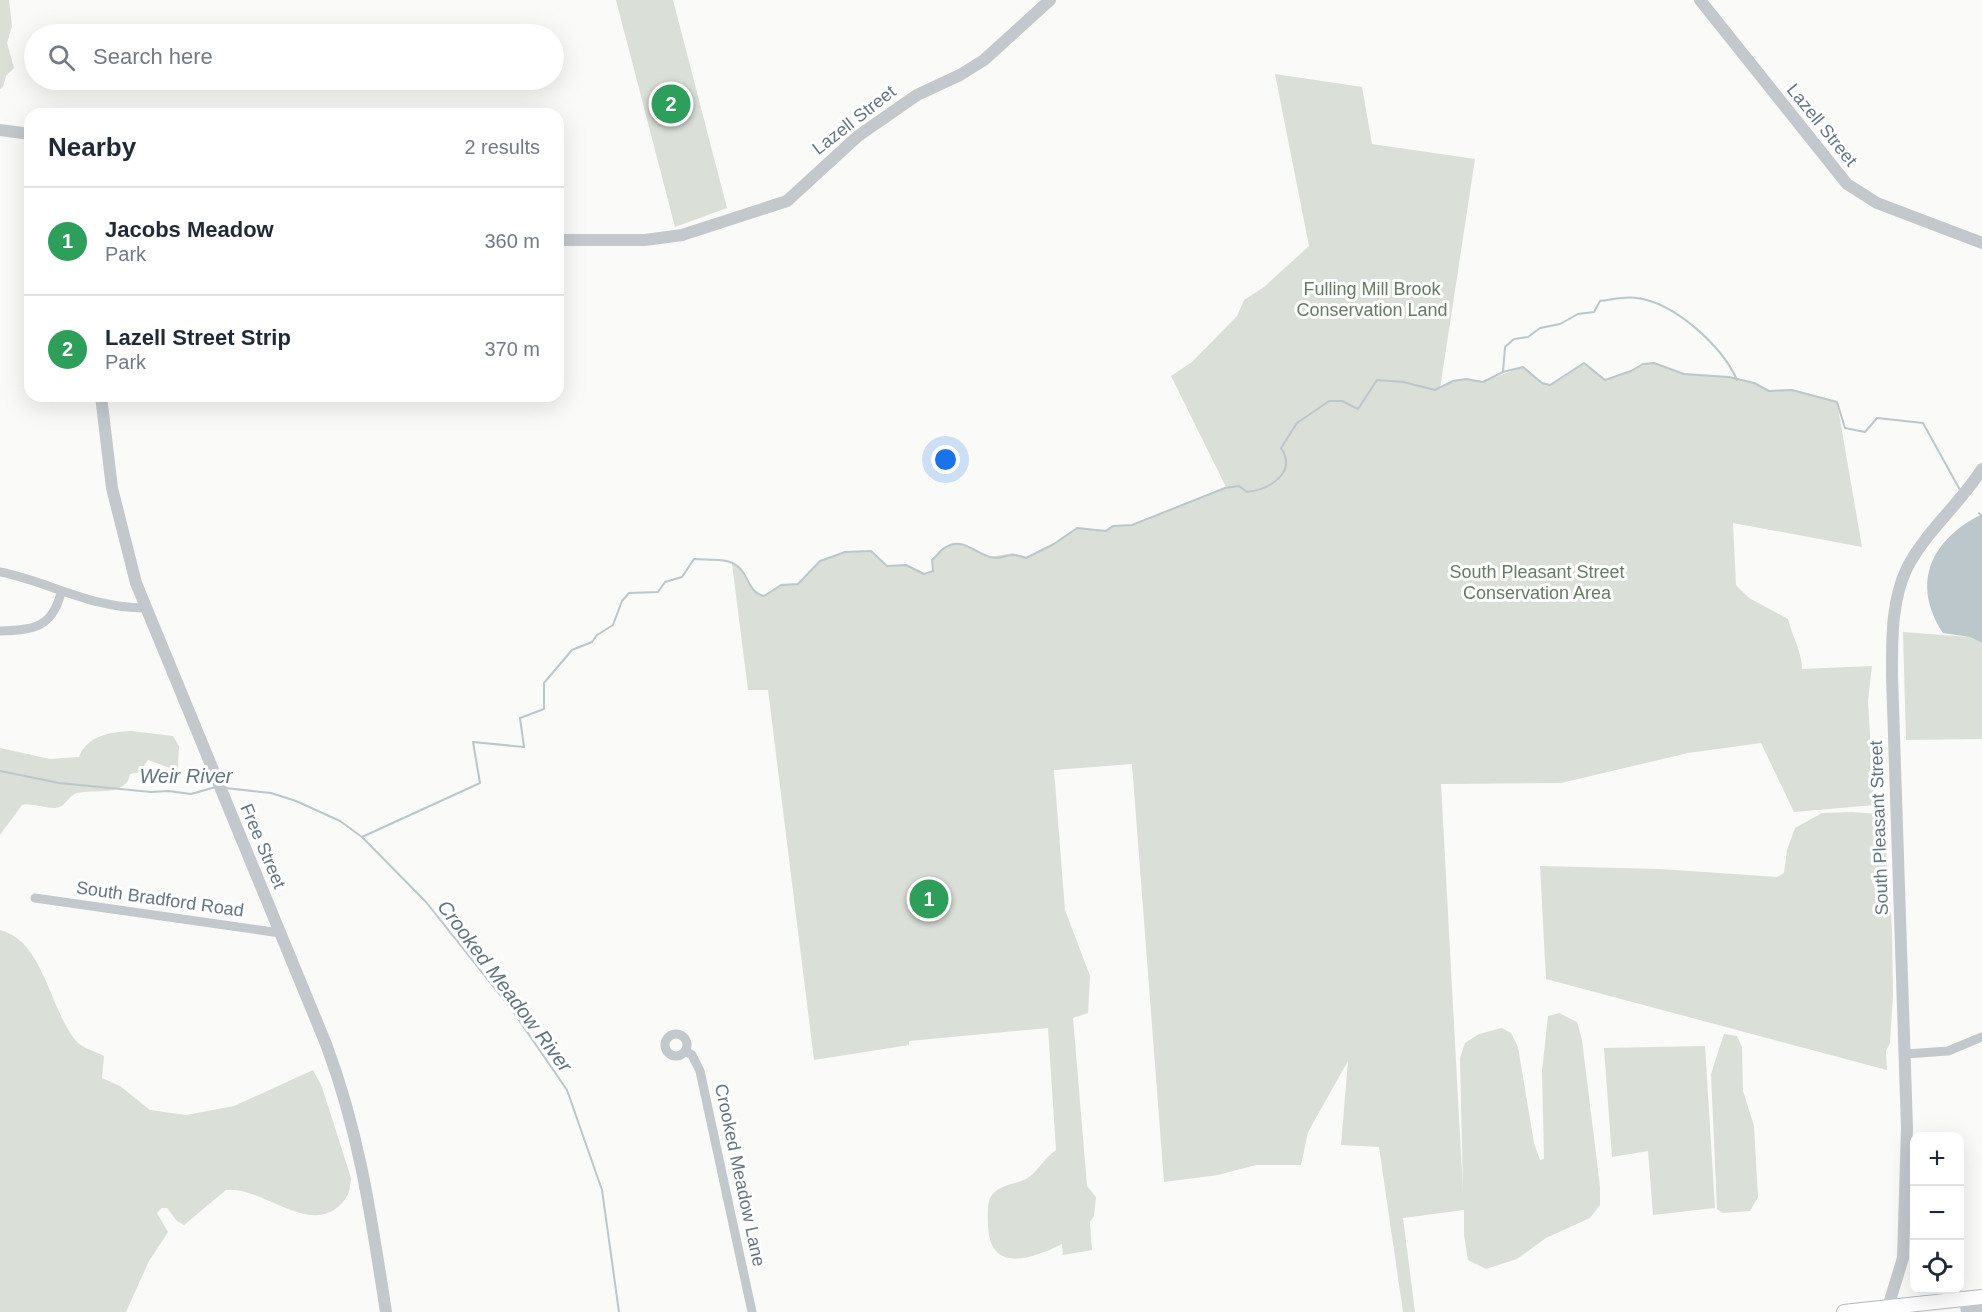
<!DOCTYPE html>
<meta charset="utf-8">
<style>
body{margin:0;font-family:Arial,sans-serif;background:#f6f6f7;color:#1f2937}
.controls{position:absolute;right:18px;bottom:18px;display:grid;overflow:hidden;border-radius:12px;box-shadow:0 6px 24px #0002}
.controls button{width:54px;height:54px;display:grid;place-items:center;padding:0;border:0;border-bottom:2px solid #e0e1e3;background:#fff;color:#1f2937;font:30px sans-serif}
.you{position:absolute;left:946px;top:460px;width:21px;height:21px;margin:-15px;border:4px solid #fff;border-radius:50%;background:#1a73e8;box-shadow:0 0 0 9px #1a73e833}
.badge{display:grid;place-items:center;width:39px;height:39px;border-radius:50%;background:#111827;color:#fff;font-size:20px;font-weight:700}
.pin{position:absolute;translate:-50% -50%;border:3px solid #fff;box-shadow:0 2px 6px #0006}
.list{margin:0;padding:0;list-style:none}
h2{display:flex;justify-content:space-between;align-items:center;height:78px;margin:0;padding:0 24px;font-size:26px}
h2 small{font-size:20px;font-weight:400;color:#747a83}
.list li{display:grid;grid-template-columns:39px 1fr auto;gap:18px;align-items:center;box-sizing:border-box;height:108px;padding:0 24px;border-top:2px solid #e0e1e3}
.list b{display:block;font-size:22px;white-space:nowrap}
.list p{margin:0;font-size:20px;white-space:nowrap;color:#747a83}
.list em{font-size:20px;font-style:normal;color:#747a83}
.icon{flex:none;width:33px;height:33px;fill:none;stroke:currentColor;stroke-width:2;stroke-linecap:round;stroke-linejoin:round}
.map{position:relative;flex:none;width:1982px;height:1312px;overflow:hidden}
.search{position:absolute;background:#fff;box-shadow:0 6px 24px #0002;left:24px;top:24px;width:540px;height:66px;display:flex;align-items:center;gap:15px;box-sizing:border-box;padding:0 21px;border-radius:33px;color:#747a83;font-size:22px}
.panel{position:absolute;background:#fff;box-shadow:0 6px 24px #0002;left:24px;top:108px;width:540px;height:294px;border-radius:18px}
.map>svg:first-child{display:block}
.green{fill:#dadfd7}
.water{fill:#bbc7cb}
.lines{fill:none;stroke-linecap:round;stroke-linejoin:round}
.stream{stroke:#bbc7cb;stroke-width:2}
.secondary-casing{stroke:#b3babf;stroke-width:16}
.minor{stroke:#c3c8cc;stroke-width:9}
.tertiary{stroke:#c3c8cc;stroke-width:12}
.secondary{stroke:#fff;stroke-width:14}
.labels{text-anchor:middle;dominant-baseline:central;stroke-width:6;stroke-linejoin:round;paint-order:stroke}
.street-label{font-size:18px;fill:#657683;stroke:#fff}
.park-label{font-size:18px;fill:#687a64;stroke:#fff}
.water-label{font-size:20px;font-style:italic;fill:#60757c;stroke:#fff}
</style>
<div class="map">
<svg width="1982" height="1312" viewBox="0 0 1982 1312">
<rect width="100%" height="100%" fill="#fafaf8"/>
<!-- green -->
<path class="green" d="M0 0H9L12 26 7 43 14 68 6 76 3 87 0 89Z
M616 0H673L727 208 675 227Z
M1275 74 1362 87 1372 144 1475 159 1440 389 1453 381 1466 379 1483 382 1522 367 1542 383 1550 385 1584 363 1605 380 1631 371 1643 364 1654 363 1684 374 1729 377 1754 383 1769 391 1792 390 1837 402 1862 547 1733 523 1736 585 1749 598 1788 619C1792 636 1802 652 1802 669L1872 666 1868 701 1874 805 1794 812 1761 743 1688 753 1561 783 1441 784 1463 1191 1460 1058 1465 1043 1479 1034 1502 1028 1511 1033 1518 1047 1534 1143 1540 1160 1544 1159 1542 1071 1548 1016 1559 1013 1577 1022 1582 1040 1600 1187V1205L1590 1218 1546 1238 1517 1259 1486 1269 1468 1260 1464 1235V1210L1403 1218 1415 1312H1403L1379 1147 1341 1145 1348 1061 1308 1132 1301 1165H1256L1218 1175 1164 1182 1132 764 1054 770 1065 910 1090 976 1088 1013 1073 1018 1087 1186 1096 1197 1094 1216 1090 1222 1092 1250 1063 1255 1062 1244C1034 1258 990 1275 988 1226 988 1218 987 1206 990 1198 997 1185 1013 1185 1026 1179 1038 1172 1044 1158 1056 1150L1048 1028 909 1041V1045L814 1060 768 690H748L732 564C747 568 747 591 764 596L781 585 798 584 820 561 845 552 871 551 887 566 906 565 927 574 933 571 932 560 946 546 956 544 965 545 990 557 1013 553 1026 558 1054 544 1077 528 1102 531 1113 526 1132 525 1226 487 1171 376 1192 362 1237 316 1244 300 1264 287 1309 246Z
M1903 632 1970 637 1982 643V739L1906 740Z
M131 731 173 736 179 746 178 767 170 768 148 760 140 772 130 774C127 797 94 789 77 793 68 796 65 808 55 808 44 808 33 803 22 805L0 835V748L50 759 79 757C88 735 110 732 131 731Z
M1852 812 1880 814 1886 846 1892 928 1893 995 1890 1043 1886 1051 1887 1070 1546 979 1540 866 1660 869 1777 877 1784 873 1787 850 1795 828 1822 813Z
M0 930C43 940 50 1010 76 1041 84 1049 95 1051 104 1056L102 1078 120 1086 150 1110 186 1115 234 1106 313 1070 322 1087 351 1178C350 1190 349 1197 339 1206 308 1235 262 1186 226 1190L184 1225 177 1221 167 1208H162L157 1213 168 1232 149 1261 126 1312H0Z
M1724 1034 1737 1036 1742 1047 1743 1091 1754 1126 1758 1197 1750 1211 1723 1213 1717 1209 1711 1074Z
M1705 1046 1715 1208 1653 1215 1648 1151 1612 1157 1604 1048Z"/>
<!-- water -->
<path class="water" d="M1982 514V643L1970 637 1943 633C1910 582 1932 539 1982 514Z"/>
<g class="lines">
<!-- stream -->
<path class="stream" d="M1503 372 1505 347 1514 339 1528 337 1540 328 1560 324 1578 314 1594 312 1600 301C1611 300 1625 296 1637 298 1675 303 1722 346 1737 380
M1979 513 1982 517
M0 771 59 783 151 792 168 791 191 794 216 787
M225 788 271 793 296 801 340 821 362 837 426 902 512 1010 567 1090 602 1190 619 1312
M362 837 480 783 473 742 524 747 520 718 544 709V683L572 650 592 642 597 635 613 625 622 601 629 593 658 592 665 582 682 577 694 559C707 560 726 558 736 565 749 573 747 592 764 596L781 585 798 584 820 561 845 552 871 551 887 566 906 565 924 574 933 571 932 560C937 556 941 549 946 547 962 537 975 553 990 557 1004 561 1007 550 1026 558L1054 544 1077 528 1106 531 1113 526 1132 525 1225 488 1239 486 1247 492C1271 489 1297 472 1281 448L1297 423 1329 401H1342L1358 409 1377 380 1403 382 1435 390 1453 381 1466 379 1483 382 1503 372 1523 367 1542 383 1550 385 1584 363 1605 380 1631 371 1643 364 1654 363 1684 374 1729 377 1754 383 1769 391 1792 390 1837 402 1845 428 1865 432 1877 418 1923 423 1960 490"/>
<defs>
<path id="secondary" d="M1844 1312 1982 1297"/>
</defs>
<!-- secondary casing -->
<use href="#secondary" class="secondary-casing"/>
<!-- minor -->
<path class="minor" d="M0 572C50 582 93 609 146 608
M0 631C33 630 52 628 61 593
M35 898 280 933
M665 1045a11 11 0 1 1 22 0a11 11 0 1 1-22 0Z
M685 1051 692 1055 700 1071 752 1312
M1906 1054 1948 1051 1982 1037"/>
<!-- tertiary -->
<path class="tertiary" d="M1700 0 1847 184 1877 203 1982 243
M0 130 30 134
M558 240H645L682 235 787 201 858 136 917 95 960 75 984 60 1050 0
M101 396 112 488 136 583 326 1044C360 1135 371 1216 386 1312
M1948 1290 1965 1299 1967 1312
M1976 1298 1978 1312
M1888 1307 1903 1258 1907 1128 1892 676C1892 641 1891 601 1907 568 1926 531 1960 504 1982 469"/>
<!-- secondary -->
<use href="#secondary" class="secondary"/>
</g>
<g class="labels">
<!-- street labels -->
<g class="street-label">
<text transform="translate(854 120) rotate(-38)">Lazell Street</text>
<text transform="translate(1822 125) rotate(51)">Lazell Street</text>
<text transform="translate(1879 828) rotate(-92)">South Pleasant Street</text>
<text transform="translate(263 846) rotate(67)">Free Street</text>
<text transform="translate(160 899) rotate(8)">South Bradford Road</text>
<text transform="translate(740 1175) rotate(78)">Crooked Meadow Lane</text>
</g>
<!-- park labels -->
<g class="park-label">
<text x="1372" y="289">Fulling Mill Brook<tspan x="1372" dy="21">Conservation Land</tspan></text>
<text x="1537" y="572">South Pleasant Street<tspan x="1537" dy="21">Conservation Area</tspan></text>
</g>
<!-- water labels -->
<g class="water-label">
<text x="186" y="776">Weir River</text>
<text transform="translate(505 986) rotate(53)">Crooked Meadow River</text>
</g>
</g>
</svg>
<div class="controls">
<button>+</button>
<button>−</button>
<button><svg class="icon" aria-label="locate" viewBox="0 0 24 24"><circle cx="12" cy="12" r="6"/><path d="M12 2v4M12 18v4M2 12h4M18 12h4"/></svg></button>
</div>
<div class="you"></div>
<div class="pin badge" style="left:929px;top:899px;background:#2e9e5b">1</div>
<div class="pin badge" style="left:671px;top:104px;background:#2e9e5b">2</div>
<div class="search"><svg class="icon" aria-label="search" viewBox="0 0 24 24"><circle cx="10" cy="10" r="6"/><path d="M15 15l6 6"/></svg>Search here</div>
<section class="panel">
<h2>Nearby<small>2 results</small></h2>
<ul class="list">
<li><span class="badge" style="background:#2e9e5b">1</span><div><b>Jacobs Meadow</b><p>Park</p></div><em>360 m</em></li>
<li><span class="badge" style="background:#2e9e5b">2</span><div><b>Lazell Street Strip</b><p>Park</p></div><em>370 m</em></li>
</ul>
</section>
</div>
